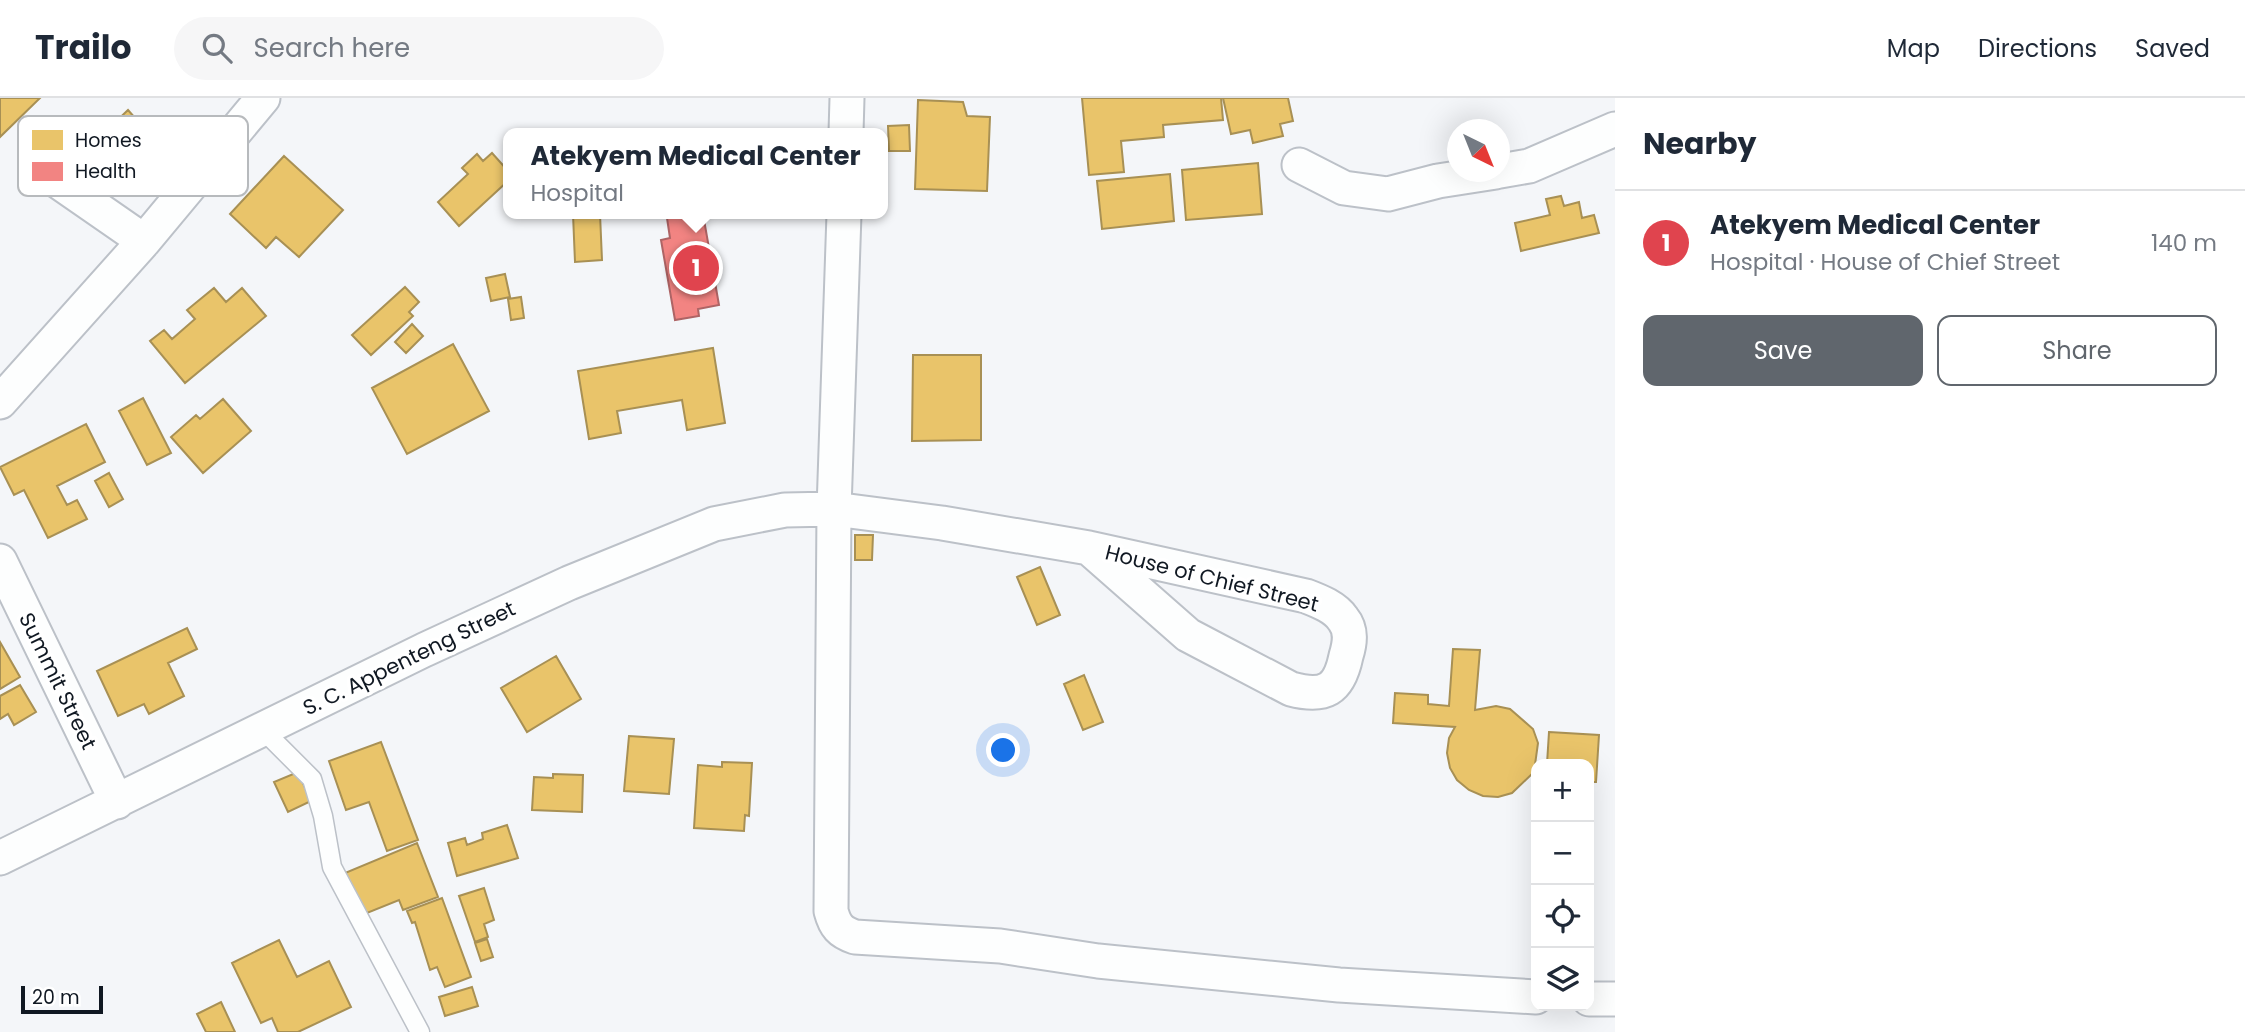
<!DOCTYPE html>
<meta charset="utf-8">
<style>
body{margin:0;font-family:Poppins,sans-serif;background:#f6f6f7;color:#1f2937}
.controls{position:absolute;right:21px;bottom:21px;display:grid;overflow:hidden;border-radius:14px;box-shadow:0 7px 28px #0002}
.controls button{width:63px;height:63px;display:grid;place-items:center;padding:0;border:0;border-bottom:2px solid #e0e1e3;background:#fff;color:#1f2937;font:35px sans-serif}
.compass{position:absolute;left:1447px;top:21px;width:63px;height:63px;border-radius:50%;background:#fff;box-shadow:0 7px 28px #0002;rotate:137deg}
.scale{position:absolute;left:21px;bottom:18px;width:82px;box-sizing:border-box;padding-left:7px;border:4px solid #101822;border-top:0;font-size:19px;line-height:24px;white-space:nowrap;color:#101822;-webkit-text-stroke:5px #fff;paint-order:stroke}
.you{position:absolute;left:1004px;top:653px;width:24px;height:24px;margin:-18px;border:5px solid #fff;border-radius:50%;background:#1a73e8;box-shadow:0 0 0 10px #1a73e833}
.badge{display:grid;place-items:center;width:46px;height:46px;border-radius:50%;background:#60666d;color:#fff;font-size:23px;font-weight:700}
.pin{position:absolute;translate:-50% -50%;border:4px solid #fff;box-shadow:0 2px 7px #0006}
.popup{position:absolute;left:503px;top:30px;width:385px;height:91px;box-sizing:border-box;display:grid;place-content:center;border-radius:14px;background:#fff;filter:drop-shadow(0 2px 5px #0005);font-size:23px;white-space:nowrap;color:#747a83}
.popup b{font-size:26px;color:#1f2937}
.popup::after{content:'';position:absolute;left:50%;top:100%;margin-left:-14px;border:14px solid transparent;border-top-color:#fff}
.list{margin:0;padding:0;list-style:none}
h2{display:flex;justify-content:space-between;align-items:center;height:91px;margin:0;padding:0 28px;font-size:30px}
h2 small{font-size:23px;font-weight:400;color:#747a83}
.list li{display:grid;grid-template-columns:46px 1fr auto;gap:21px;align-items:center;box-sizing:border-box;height:105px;padding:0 28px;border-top:2px solid #e0e1e3}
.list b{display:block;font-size:26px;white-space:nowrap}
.list p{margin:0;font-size:23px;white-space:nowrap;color:#747a83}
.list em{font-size:23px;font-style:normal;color:#747a83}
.actions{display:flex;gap:14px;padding:21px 28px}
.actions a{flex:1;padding:16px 0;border:2px solid #60666d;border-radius:14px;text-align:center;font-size:24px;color:#60666d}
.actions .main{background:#60666d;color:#fff}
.icon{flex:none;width:38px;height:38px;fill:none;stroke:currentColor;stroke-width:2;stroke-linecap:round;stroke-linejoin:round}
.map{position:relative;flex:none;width:1615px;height:934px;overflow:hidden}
header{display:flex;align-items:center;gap:42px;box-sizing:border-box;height:98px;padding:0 35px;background:#fff;border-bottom:2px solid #e0e1e3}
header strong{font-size:33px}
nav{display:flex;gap:38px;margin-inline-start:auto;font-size:24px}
.search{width:490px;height:63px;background:#f6f6f7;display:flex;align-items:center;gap:18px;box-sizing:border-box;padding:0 24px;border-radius:38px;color:#747a83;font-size:26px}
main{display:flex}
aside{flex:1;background:#fff}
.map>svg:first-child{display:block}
.homes{fill:#e9c46a;stroke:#a89054;stroke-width:2}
.health{fill:#f28482;stroke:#ae6465;stroke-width:2}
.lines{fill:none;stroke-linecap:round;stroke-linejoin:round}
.lane-casing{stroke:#bcc1c8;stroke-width:21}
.street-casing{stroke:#bcc1c8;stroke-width:37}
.lane{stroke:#fdfefe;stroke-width:18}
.street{stroke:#fdfefe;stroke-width:33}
.labels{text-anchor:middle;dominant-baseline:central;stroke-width:7;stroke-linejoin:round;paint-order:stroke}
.street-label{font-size:21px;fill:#101822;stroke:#fff}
.key{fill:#fff;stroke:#b7babd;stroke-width:2}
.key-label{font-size:19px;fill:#101822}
</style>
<header>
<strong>Trailo</strong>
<div class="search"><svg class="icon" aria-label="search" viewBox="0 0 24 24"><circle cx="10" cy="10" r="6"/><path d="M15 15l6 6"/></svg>Search here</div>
<nav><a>Map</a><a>Directions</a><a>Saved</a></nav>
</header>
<main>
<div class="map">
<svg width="1615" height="934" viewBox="0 0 1615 934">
<rect width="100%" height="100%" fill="#f4f6f9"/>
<!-- homes -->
<path class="homes" d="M0 0H40L0 39Z
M1082 0H1221L1223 22 1163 27 1164 39 1121 43 1124 74 1089 77Z
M1223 0H1288L1293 23 1280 26 1283 38 1253 45 1250 32 1231 36Z
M918 2 963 4 967 18 990 19 987 93 915 91Z
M128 12 156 44 134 63 107 32Z
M180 19 191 30 173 48 162 36Z
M909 27 910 53H889L888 28Z
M492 55 509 74V82L459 128 438 104 468 76 462 70 477 56 483 63Z
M284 58 343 112 299 159 276 139 266 150 230 116Z
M1258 65 1262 116 1186 122 1182 72Z
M1170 76 1174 123 1102 131 1097 83Z
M1561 98 1564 108 1579 104 1582 120 1594 117 1599 135 1521 153 1515 125 1550 117 1546 101Z
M573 116H600L602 162 575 164Z
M505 176 510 199 491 203 486 180Z
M405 189 419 204 409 214 413 218 371 257 352 237Z
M214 190 226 204 242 190 266 218 185 285 150 243 164 232 172 241 195 221 187 212Z
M521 199 524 220 511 222 508 201Z
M412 226 423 238 406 255 395 244Z
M453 246 489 313 407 356 372 290Z
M713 250 725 325 687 332 682 302 617 313 621 335 589 341 578 273Z
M913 257H981V342L912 343Z
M143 300 171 355 147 367 119 313Z
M223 301 251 333 203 375 171 339 196 317 200 321Z
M86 326 105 364 57 388 67 407 77 402 87 421 48 440 24 392 14 397 0 369Z
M109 375 123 401 109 409 95 383Z
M855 437H873L872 462H855Z
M1040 469 1060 517 1037 527 1017 479Z
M187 530 197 551 168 565 184 598 149 616 144 606 118 618 97 573Z
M0 544 20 579 0 591Z
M1453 551 1480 552 1475 612 1496 608 1510 611 1533 631 1538 645 1534 674 1512 695 1498 699 1483 698 1469 692 1457 682 1450 670 1447 655 1449 640 1455 629 1393 625 1395 595 1428 597V606L1449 608Z
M556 558 581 601 527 634 501 590Z
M1084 577 1103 624 1083 632 1064 586Z
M20 587 36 614 14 627 8 616 0 621V598Z
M1549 634 1599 637 1596 684H1589V666H1547Z
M629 638 674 641 669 696 624 693Z
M381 644 418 742 387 753 369 704 346 712 329 663Z
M722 664 752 665 749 718 745 717 744 733 694 730 698 667 722 669Z
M298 674 311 703 288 714 274 684Z
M553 676 583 677 582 714 532 712 534 679 553 680Z
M507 727 518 760 457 778 448 745 465 740 467 747 483 741 482 735Z
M417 745 438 799 403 812 399 802 362 817 345 775Z
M484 790 494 822 484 826 488 839 475 844 459 798Z
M442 800 471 879 445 889 437 869 430 872 415 824 412 825 407 813Z
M487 841 493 859 481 863 475 845Z
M279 842 297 879 329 863 351 909 298 934H278L272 920 261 925 232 865Z
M472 889 478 908 445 918 439 899Z
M221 904 235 934H206L197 916Z"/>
<!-- health -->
<path class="health" d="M691 116H703L719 207 698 211 699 218 675 222 661 142 670 140 667 120Z"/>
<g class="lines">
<defs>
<path id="lane" d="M262 631 312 681 323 718 332 769 420 934"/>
<path id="street" d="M846 35 847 0
M1299 67 1344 90 1388 96 1438 83 1496 74
M43 73 144 143
M1500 73 1529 68 1615 31
M844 116 834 411 942 425 1089 450 1306 498C1319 503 1335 509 1343 521 1352 532 1350 545 1346 558 1339 592 1325 600 1291 591L1188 537 1089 450
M0 304 144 143 263 0
M0 463 117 704
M0 760 424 552 569 485 714 426 785 412 834 411 831 813C835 828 840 834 855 839L1000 848 1098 863 1339 887 1536 899
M1589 901H1615"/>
</defs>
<!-- lane casing -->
<use href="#lane" class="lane-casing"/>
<!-- street casing -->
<use href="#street" class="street-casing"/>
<!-- lane -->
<use href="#lane" class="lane"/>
<!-- street -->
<use href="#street" class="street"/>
</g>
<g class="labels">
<!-- street labels -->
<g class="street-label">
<text transform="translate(1212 480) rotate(14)">House of Chief Street</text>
<text transform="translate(409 560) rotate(-26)">S. C. Appenteng Street</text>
<text transform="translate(58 583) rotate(64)">Summit Street</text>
</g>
</g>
<!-- legend -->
<rect x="18" y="18" width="230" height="80" rx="10" class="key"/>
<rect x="32" y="32" width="31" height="20" fill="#e9c46a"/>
<rect x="32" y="64" width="31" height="19" fill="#f28482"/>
<g class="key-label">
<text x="75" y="49">Homes</text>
<text x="75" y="80">Health</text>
</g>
</svg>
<div class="controls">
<button>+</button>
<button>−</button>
<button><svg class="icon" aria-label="locate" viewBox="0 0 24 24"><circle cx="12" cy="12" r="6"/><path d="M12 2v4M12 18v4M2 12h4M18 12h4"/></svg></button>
<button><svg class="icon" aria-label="layers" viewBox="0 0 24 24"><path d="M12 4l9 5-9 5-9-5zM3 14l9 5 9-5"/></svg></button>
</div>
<svg class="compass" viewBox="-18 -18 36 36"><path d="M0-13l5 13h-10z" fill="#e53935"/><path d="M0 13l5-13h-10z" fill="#747a83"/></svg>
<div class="scale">20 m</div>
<div class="you"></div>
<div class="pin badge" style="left:696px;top:170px;background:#e0444e">1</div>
<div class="popup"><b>Atekyem Medical Center</b>Hospital</div>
</div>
<aside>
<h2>Nearby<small></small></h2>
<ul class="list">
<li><span class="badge" style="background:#e0444e">1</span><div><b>Atekyem Medical Center</b><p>Hospital · House of Chief Street</p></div><em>140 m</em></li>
</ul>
<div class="actions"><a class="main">Save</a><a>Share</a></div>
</aside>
</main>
